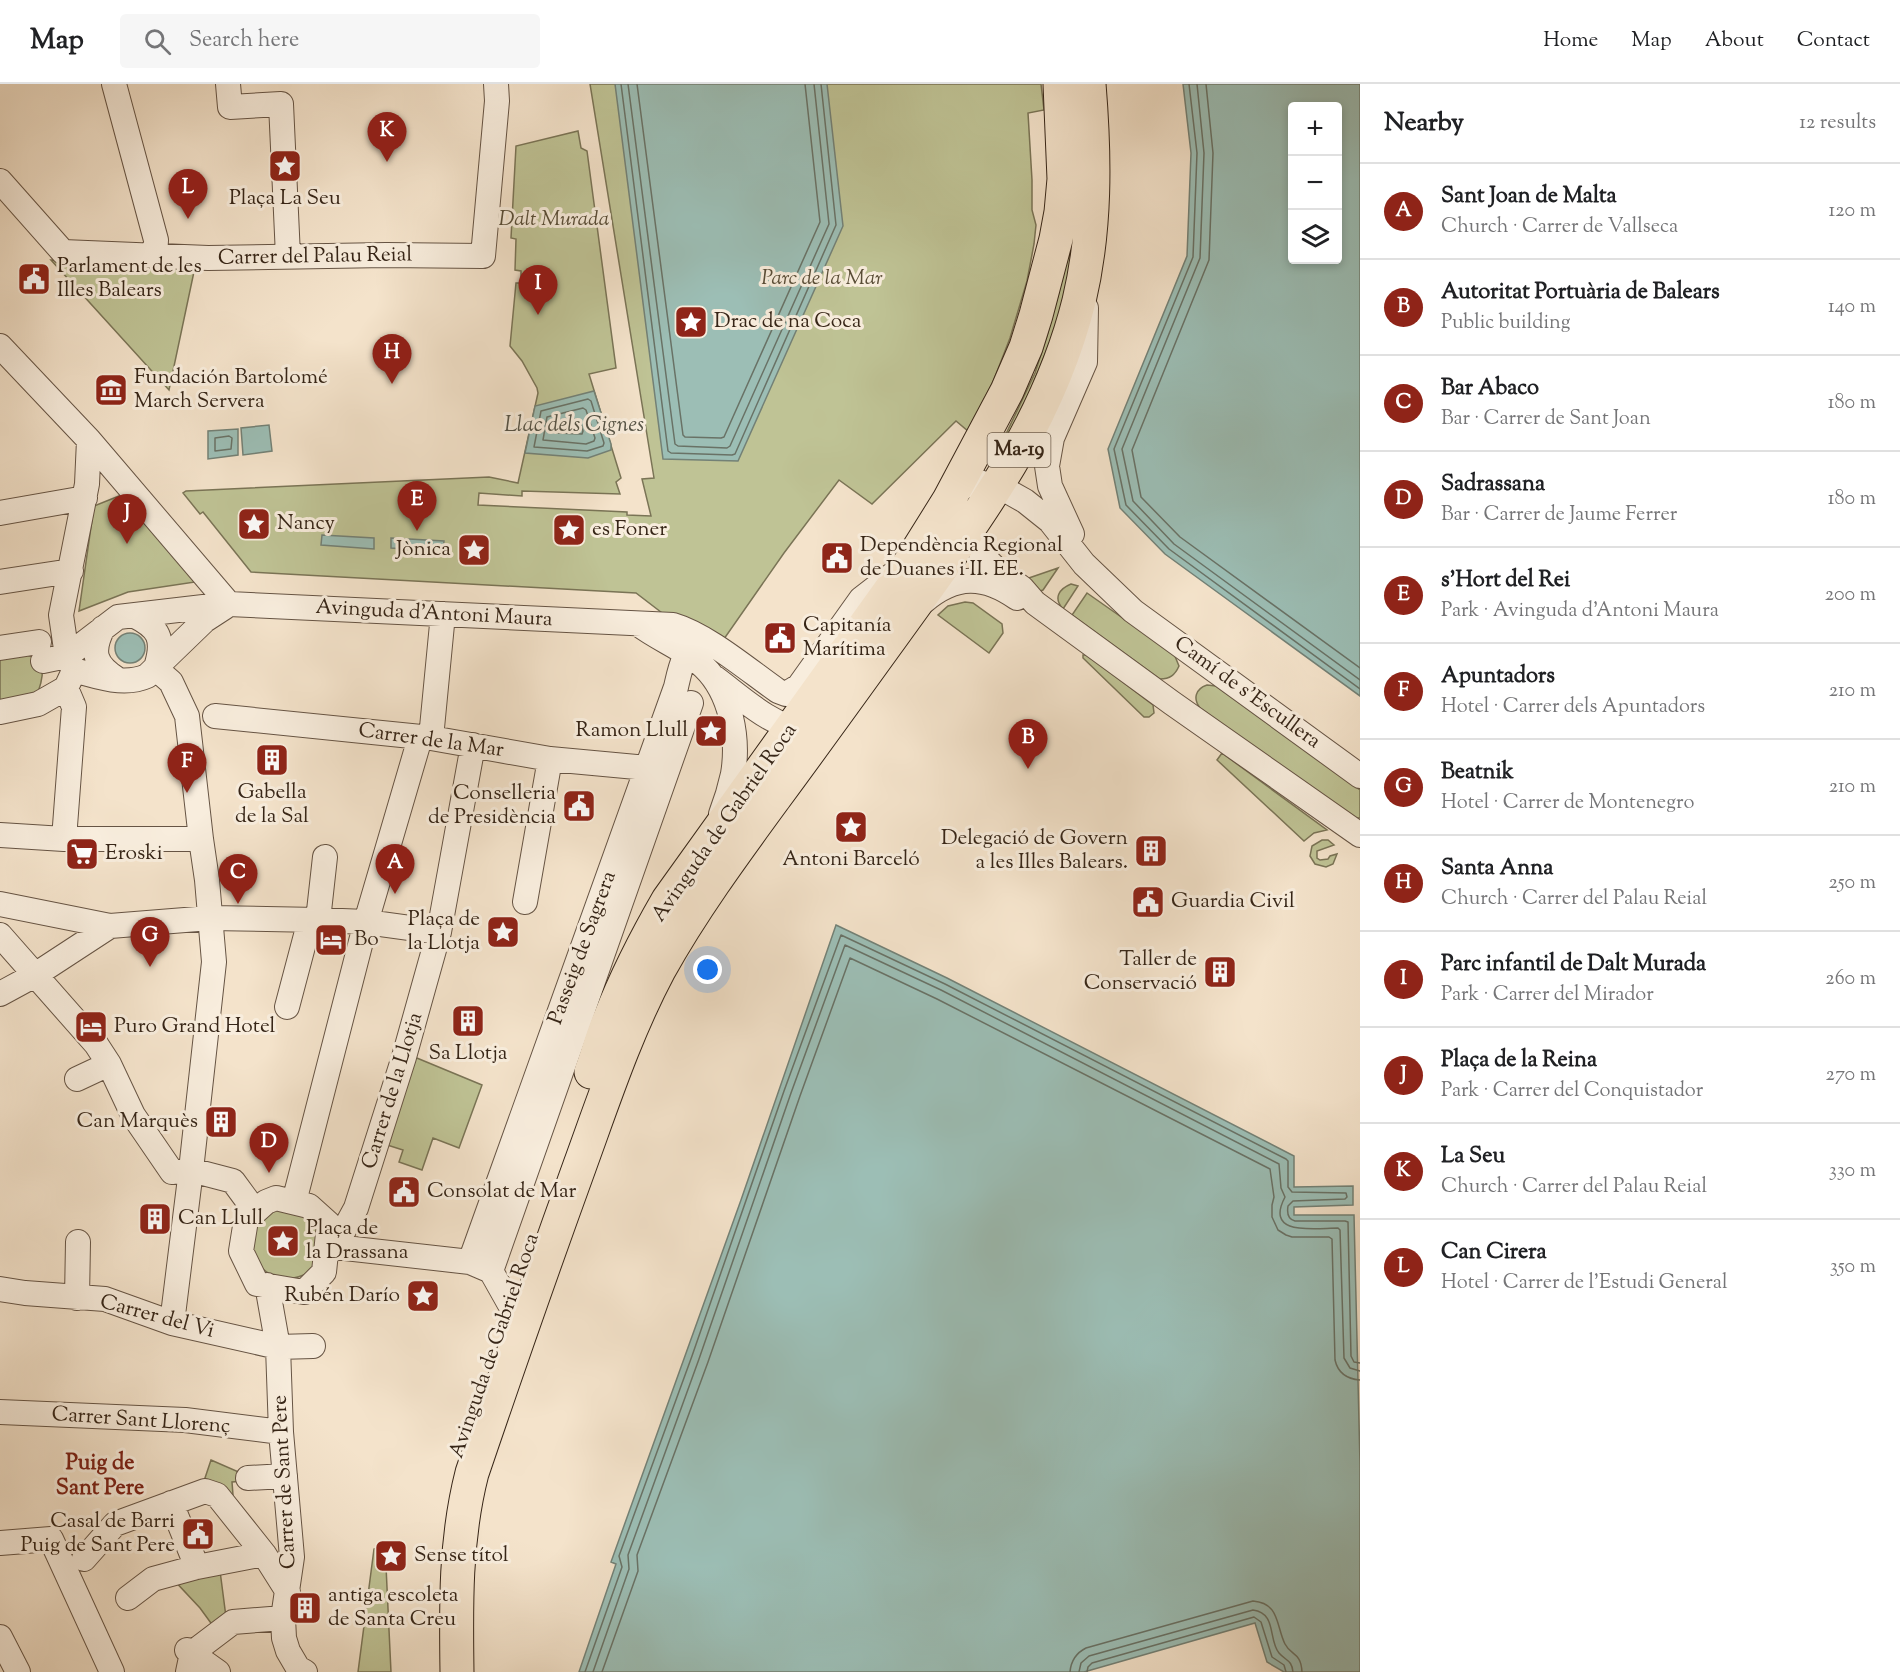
<!DOCTYPE html>
<meta charset="utf-8">
<style>
body{margin:0;font-family:"Sorts Mill Goudy",serif;background:#f6f6f6;color:#202124}
.controls{position:absolute;right:18px;top:18px;display:grid;overflow:hidden;border-radius:6px;box-shadow:0 3px 9px #0003}
.controls button{width:54px;height:54px;display:grid;place-items:center;padding:0;border:0;border-bottom:2px solid #e0e0e0;background:#fff;color:#202124;font:30px sans-serif}
.you{position:absolute;left:708px;top:886px;width:21px;height:21px;margin:-15px;border:4px solid #fff;border-radius:50%;background:#1a73e8;box-shadow:0 0 0 9px #1a73e833}
.badge{display:grid;place-items:center;width:39px;height:39px;border-radius:50%;background:#8f2418;color:#fff;font-size:20px;font-weight:700}
.pin{position:absolute;translate:-50% -50px;filter:drop-shadow(0 2px 3px #0008)}
.pin::after{content:'';position:absolute;top:32px;width:21px;height:18px;background:inherit;clip-path:polygon(0 0,100% 0,50% 100%)}
.list{margin:0;padding:0;list-style:none}
h2{display:flex;justify-content:space-between;align-items:center;height:78px;margin:0;padding:0 24px;font-size:26px}
h2 small{font-size:20px;font-weight:400;color:#757577}
.list li{display:grid;grid-template-columns:39px 1fr auto;gap:18px;align-items:center;box-sizing:border-box;height:96px;padding:0 24px;border-top:2px solid #e0e0e0}
.list b{display:block;font-size:22px;white-space:nowrap}
.list p{margin:0;font-size:20px;white-space:nowrap;color:#757577}
.list em{font-size:20px;font-style:normal;color:#757577}
.icon{flex:none;width:33px;height:33px;fill:none;stroke:currentColor;stroke-width:2;stroke-linecap:round;stroke-linejoin:round}
.map{position:relative;flex:none;width:1360px;height:1588px;overflow:hidden}
header{display:flex;align-items:center;gap:36px;box-sizing:border-box;height:84px;padding:0 30px;background:#fff;border-bottom:2px solid #e0e0e0}
header strong{font-size:28px}
nav{display:flex;gap:33px;margin-inline-start:auto;font-size:21px}
.search{width:420px;height:54px;background:#f6f6f6;display:flex;align-items:center;gap:15px;box-sizing:border-box;padding:0 21px;border-radius:6px;color:#757577;font-size:22px}
main{display:flex}
aside{flex:1;background:#fff}
.map>svg:first-child{display:block}
.green{fill:#bfc395;stroke:#7a7456;stroke-width:1.5}
.water{fill:#9cbeb5;stroke:#738176;stroke-width:1.5;fill-rule:evenodd}
.lines{fill:none;stroke-linecap:round;stroke-linejoin:round}
.shore{stroke:#697266;stroke-width:1.5}
.minor-casing{stroke:#665444;stroke-width:26}
.highway-casing{stroke:#362517;stroke-width:35}
.minor{stroke:#f8eddd;stroke-width:24}
.highway{stroke:#f4e3cb;stroke-width:33}
.labels{text-anchor:middle;dominant-baseline:central;stroke-width:6;stroke-linejoin:round;paint-order:stroke}
.shield{fill:#f8eddd;stroke:#706152;stroke-width:1.5}
.shield-label{font-size:20px;font-weight:bold;fill:#362517}
.poi-label{font-size:21px;fill:#362517;stroke:#f8eddd;text-anchor:start}
.park-label{font-size:21px;font-style:italic;fill:#584c36;stroke:#f8eddd}
.street-label{font-size:21px;fill:#362517;stroke:#f8eddd}
.water-label{font-size:22px;font-style:italic;fill:#555346;stroke:#f8eddd}
.neighbourhood-label{font-size:22px;font-weight:bold;fill:#7a1f14;stroke:#f8eddd}
</style>
<header>
<strong>Map</strong>
<div class="search"><svg class="icon" aria-label="search" viewBox="0 0 24 24"><circle cx="10" cy="10" r="6"/><path d="M15 15l6 6"/></svg>Search here</div>
<nav><a>Home</a><a>Map</a><a>About</a><a>Contact</a></nav>
</header>
<main>
<div class="map">
<svg width="1360" height="1588" viewBox="0 0 1360 1588">
<rect width="100%" height="100%" fill="#f4e3cb"/>
<filter id="stains"><feTurbulence type="fractalNoise" baseFrequency=".00333" numOctaves="4"/><feColorMatrix values="0 0 0 0 .2 0 0 0 0 .09 0 0 0 0 .02 0 0 0 .5 -.17"/></filter>
<radialGradient id="worn" r=".72"><stop offset=".6" stop-color="#630" stop-opacity="0"/><stop offset="1" stop-color="#630" stop-opacity=".3"/></radialGradient>
<!-- green -->
<path class="green" d="M590 0H1041L1044 26 1028 29 1032 96V126L1036 141 1034 160 1027 197 1010 254 993 298 968 347 956 337 872 420 839 396 784 469 717 565 683 545 636 509 251 488 203 428 200 430 183 409 186 407 489 393 518 399 538 309 537 304 522 277 510 262 516 199H521V187L515 186 516 155 511 154 516 62 578 47 581 64 587 67 616 284 589 290 621 394 616 398 620 410 522 407V412L479 409 478 421 627 428V431L651 432 642 395 654 394Z
M1082 79 1069 210 1012 353 1006 350 1035 289 1047 252 1059 208Z
M51 176 195 183 169 306Z
M124 410 195 498 128 508 79 527 94 422Z
M1058 484 1043 506 1040 507 1023 496Z
M1071 500 1078 502 1063 525C1053 514 1059 505 1071 500Z
M1087 509 1174 570 1179 582C1175 591 1170 595 1160 595L1072 531Z
M965 518 973 519 1002 540 1003 549 989 569 938 531 948 522Z
M36 548C42 571 47 590 36 612L0 619V557Z
M1083 571H1087L1153 621 1154 629 1149 633H1144L1083 574Z
M1207 601 1216 602 1360 706V734H1350L1200 624C1193 615 1195 605 1207 601Z
M1222 669 1327 746 1314 749 1304 757 1217 676Z
M1322 756H1328L1334 761 1317 767V774L1320 776 1328 775 1330 772 1337 770 1333 780 1326 783 1315 780 1310 772 1312 762Z
M412 972 482 1001 459 1064 433 1054 422 1086 399 1078 403 1066 384 1060Z
M282 1120 323 1142 312 1187C294 1197 276 1199 261 1183 256 1179 252 1173 252 1167 251 1159 253 1150 253 1143Z
M211 1376 241 1389 244 1397 232 1398 233 1411 224 1410 204 1397Z
M385 1461 391 1588H358L374 1465Z
M219 1479 226 1533 216 1546 200 1524 172 1494Z"/>
<!-- water -->
<path class="water" d="M615 0H827L843 142 738 377 663 375Z
M1183 0H1360V612L1165 470 1120 424 1108 365 1187 172 1191 69ZM1292 22H1338V176H1292Z
M594 307 611 360V366L588 374 525 369 535 322Z
M269 341 272 367 243 371 241 344Z
M238 345V371L208 375V347Z
M322 451 374 454V465L321 461Z
M391 454 444 457 443 468 391 464Z
M115 564a15 15 0 1 1 30 0a15 15 0 1 1-30 0Z
M836 841 947 894 1294 1072V1103L1353 1102V1121L1294 1123V1131H1354L1360 1380V1588H1284L1267 1578 1255 1539 1084 1588H579L616 1480 611 1478 741 1116Z
M276 1157a11 11 0 1 1 22 0a11 11 0 1 1-22 0Z"/>
<g class="lines">
<!-- shore -->
<path class="shore" d="M621 0 668 367 671 369 732 371 735 370 836 141 821 0
M628 0 675 360 678 362 727 364 730 362 829 140 814 0
M637 0 683 351 685 353 721 354 724 353 820 138 805 0
M1189 0 1197 69 1193 173 1114 365 1126 421 1169 465 1360 605
M1197 0 1204 69 1200 174 1122 365 1133 417 1174 460 1360 596
M1206 0 1213 69 1209 176 1132 366 1141 413 1180 453 1360 584
M588 315 591 317 604 359 603 362 587 367 534 363 541 327Z
M583 324 586 326 595 354 594 357 586 360 543 356 547 333Z
M577 335 580 336 583 347 582 350 556 349 553 347 556 340Z
M229 352 232 354 231 365 215 367V354Z
M585 1588 622 1483 619 1472 692 1272 784 1007 841 851 945 900 1286 1075 1288 1077V1103L1292 1108 1346 1109 1347 1113 1345 1115 1293 1117 1288 1122C1287 1128 1287 1135 1295 1137H1345L1348 1138 1351 1272 1354 1278 1360 1279
M593 1588 629 1485 628 1471 699 1275 791 1009 845 861 941 906 1279 1080 1281 1104 1285 1113C1264 1153 1315 1144 1338 1144L1340 1146 1344 1274 1350 1284 1360 1287
M602 1588 638 1487 637 1471 708 1278 800 1012 850 874 937 915 1270 1085 1274 1113 1272 1121V1133L1278 1146 1286 1151 1292 1153H1329L1332 1155 1335 1276C1338 1289 1347 1295 1360 1296
M1070 1588C1071 1576 1076 1569 1086 1564L1253 1517C1280 1519 1276 1542 1285 1560 1291 1572 1301 1568 1302 1588
M1079 1588 1081 1579 1089 1572 1253 1526C1277 1529 1268 1556 1279 1569 1286 1577 1292 1576 1293 1588
M1087 1588 1088 1583 1092 1579 1254 1533 1261 1538 1272 1573 1284 1581 1286 1588"/>
<defs>
<path id="minor" d="M114 0 156 156 155 173
M228 0 230 23 281 20 288 172
M0 97 63 168 208 174 386 171 483 172 497 17 496 0
M0 262 89 356 229 520
M89 356 87 400 61 531 67 572 74 586C97 593 125 602 147 592L205 536 225 523
M950 414 958 405 971 400 979 398 1009 408 1025 417 1050 437 1084 480 1133 527 1360 692
M0 429 85 414
M965 431 975 459 983 472 998 487 1022 504 1035 519 1172 619 1360 751
M1072 450 1050 402 1047 382 1052 354 1085 278 1086 224
M0 498 71 487
M924 517C956 490 984 491 1017 514
M135 532C159 544 164 555 157 580
M638 540C659 556 685 565 704 583 731 609 739 654 733 690 730 704 726 717 721 730
M103 544C91 568 94 580 117 595
M0 564 39 558
M43 577 67 572 118 533 229 520 673 541C707 551 748 586 778 607L786 610 799 602 861 515 892 491
M155 584 171 598 187 632 201 755 207 796 214 878 191 1086 172 1239
M715 594C742 614 771 642 805 647
M0 628 38 620 66 604 72 591
M215 632 431 654 550 675 647 684
M431 654 443 530
M0 751 64 755H201
M64 755 74 623 66 604
M525 818 550 675
M0 820 110 842
M318 836 325 773
M0 851 96 960 109 980 133 1031 172 1088 191 1086 233 1097 255 1127
M0 910 35 891 110 842 210 834 318 836 366 838 439 848
M287 923 310 836
M77 995 109 980
M276 1114 309 1122 329 1140 324 1188 304 1208 257 1200 241 1167 246 1136 266 1118Z
M294 1118 366 838 420 654
M328 1151 344 1146 356 1124 404 973 439 848 473 661
M327 1162 470 1178 491 1187 509 1219
M470 1178 676 603C682 577 682 574 700 554
M491 1187 691 619
M267 1201 278 1263 281 1348 292 1473 283 1534 284 1554 288 1567 298 1584 305 1588
M0 1205 25 1209 105 1215 172 1239 278 1263 313 1262
M77 1214 78 1158
M0 1328 185 1336 281 1348
M248 1394 285 1392
M171 1419 197 1483
M0 1459 51 1455 112 1588
M84 1475 115 1440 205 1407 217 1411 264 1470 288 1508
M128 1514 153 1495 197 1483 264 1470
M0 1553 18 1588
M187 1566 218 1588
M188 1588 192 1569 233 1538 283 1534"/>
<path id="highway" d="M591 988C598 970 602 952 610 934 626 893 646 854 668 816L911 477 949 416 1007 307 1026 263 1036 231 1056 155 1061 128 1064 95 1060 0
M457 1588C456 1521 455 1455 472 1389 507 1286 543 1183 580 1081 604 1015 626 948 659 886 693 825 735 768 776 712 827 643 877 573 927 504 992 414 1052 326 1079 217 1096 145 1095 73 1089 0"/>
</defs>
<!-- minor casing -->
<use href="#minor" class="minor-casing"/>
<!-- highway casing -->
<use href="#highway" class="highway-casing"/>
<!-- minor -->
<use href="#minor" class="minor"/>
<!-- highway -->
<use href="#highway" class="highway"/>
</g>
<!-- icons -->
<defs>
<symbol id="sight-square" viewBox="-11 -11 22 22"><rect x="-9" y="-9" width="18" height="18" rx="4" fill="#8f2418" stroke="#f8eddd"/><path d="M0-6L1.8-2.2L6-1.7L2.9 1.2L3.7 5.4L0 3.3L-3.7 5.4L-2.9 1.2L-6-1.7L-1.8-2.2Z" fill="#fff"/></symbol>
<symbol id="civic-square" viewBox="-11 -11 22 22"><rect x="-9" y="-9" width="18" height="18" rx="4" fill="#8f2418" stroke="#f8eddd"/><path d="M-.6-6.5H3V-4.5H.6V-3L4-1V1h2V6H-6V1h2V-1L-.6-3ZM-1.2 2.5V6h2.4V2.5Z" fill="#fff"/></symbol>
<symbol id="museum-square" viewBox="-11 -11 22 22"><rect x="-9" y="-9" width="18" height="18" rx="4" fill="#8f2418" stroke="#f8eddd"/><path d="M0-6L6-3V-2H-6V-3ZM-5-1h2V3h-2ZM-1-1h2V3h-2ZM3-1h2V3H3ZM-6 4H6V6H-6Z" fill="#fff"/></symbol>
<symbol id="building-square" viewBox="-11 -11 22 22"><rect x="-9" y="-9" width="18" height="18" rx="4" fill="#8f2418" stroke="#f8eddd"/><path d="M-4-6H4V6H1V3H-1V6H-4ZM-2.5-4.3h1.7v1.8h-1.7ZM.8-4.3h1.7v1.8H.8ZM-2.5-1h1.7V.8h-1.7ZM.8-1h1.7V.8H.8Z" fill="#fff"/></symbol>
<symbol id="supermarket-square" viewBox="-11 -11 22 22"><rect x="-9" y="-9" width="18" height="18" rx="4" fill="#8f2418" stroke="#f8eddd"/><path d="M-6-5.5h2.5l.6 2H6L4.5 2H-2.5L-4.4-4H-6ZM-1.5 3.2a1.3 1.3 0 1 0 .1 0ZM3 3.2a1.3 1.3 0 1 0 .1 0Z" fill="#fff"/></symbol>
<symbol id="hotel-square" viewBox="-11 -11 22 22"><rect x="-9" y="-9" width="18" height="18" rx="4" fill="#8f2418" stroke="#f8eddd"/><path d="M-6-4.5h1.5V1H6V5H4.5V3h-9V5H-6ZM-4 0a1.8 1.8 0 1 1 3.6 0ZM.5 0V-2.5h3Q6-2.5 6 0Z" fill="#fff"/></symbol>
</defs>
<g fill-rule="evenodd">
<use href="#sight-square" x="266" y="63" width="38" height="38"/>
<use href="#civic-square" x="15" y="176" width="38" height="38"/>
<use href="#sight-square" x="672" y="219" width="38" height="38"/>
<use href="#museum-square" x="92" y="287" width="38" height="38"/>
<use href="#sight-square" x="235" y="421" width="38" height="38"/>
<use href="#sight-square" x="550" y="427" width="38" height="38"/>
<use href="#sight-square" x="455" y="447" width="38" height="38"/>
<use href="#civic-square" x="818" y="455" width="38" height="38"/>
<use href="#civic-square" x="761" y="535" width="38" height="38"/>
<use href="#sight-square" x="692" y="628" width="38" height="38"/>
<use href="#building-square" x="253" y="657" width="38" height="38"/>
<use href="#civic-square" x="560" y="703" width="38" height="38"/>
<use href="#sight-square" x="832" y="724" width="38" height="38"/>
<use href="#building-square" x="1132" y="748" width="38" height="38"/>
<use href="#supermarket-square" x="63" y="751" width="38" height="38"/>
<use href="#civic-square" x="1129" y="799" width="38" height="38"/>
<use href="#sight-square" x="484" y="829" width="38" height="38"/>
<use href="#hotel-square" x="312" y="837" width="38" height="38"/>
<use href="#building-square" x="1201" y="869" width="38" height="38"/>
<use href="#building-square" x="449" y="918" width="38" height="38"/>
<use href="#hotel-square" x="72" y="924" width="38" height="38"/>
<use href="#building-square" x="202" y="1019" width="38" height="38"/>
<use href="#civic-square" x="385" y="1089" width="38" height="38"/>
<use href="#building-square" x="136" y="1116" width="38" height="38"/>
<use href="#sight-square" x="264" y="1138" width="38" height="38"/>
<use href="#sight-square" x="404" y="1193" width="38" height="38"/>
<use href="#civic-square" x="179" y="1431" width="38" height="38"/>
<use href="#sight-square" x="372" y="1453" width="38" height="38"/>
<use href="#building-square" x="286" y="1505" width="38" height="38"/>
</g>
<g class="labels">
<!-- shield labels -->
<rect class="shield" x="987.5" y="349" width="63" height="34" rx="4.5"/>
<g class="shield-label">
<text x="1019" y="366">Ma-19</text>
</g>
<!-- poi labels -->
<g class="poi-label">
<text x="285" y="115" text-anchor="middle">Plaça La Seu</text>
<text x="57" y="183">Parlament de les<tspan x="57" dy="24">Illes Balears</tspan></text>
<text x="714" y="238">Drac de na Coca</text>
<text x="134" y="294">Fundación Bartolomé<tspan x="134" dy="24">March Servera</tspan></text>
<text x="277" y="440">Nancy</text>
<text x="592" y="446">es Foner</text>
<text x="860" y="462">Dependència Regional<tspan x="860" dy="24">de Duanes i II. EE.</tspan></text>
<text x="451" y="466" text-anchor="end">Jònica</text>
<text x="803" y="542">Capitanía<tspan x="803" dy="24">Marítima</tspan></text>
<text x="688" y="647" text-anchor="end">Ramon Llull</text>
<text x="272" y="709" text-anchor="middle">Gabella<tspan x="272" dy="24">de la Sal</tspan></text>
<text x="556" y="710" text-anchor="end">Conselleria<tspan x="556" dy="24">de Presidència</tspan></text>
<text x="1128" y="755" text-anchor="end">Delegació de Govern<tspan x="1128" dy="24">a les Illes Balears.</tspan></text>
<text x="105" y="770">Eroski</text>
<text x="851" y="776" text-anchor="middle">Antoni Barceló</text>
<text x="1171" y="818">Guardia Civil</text>
<text x="480" y="836" text-anchor="end">Plaça de<tspan x="480" dy="24">la Llotja</tspan></text>
<text x="354" y="856">Bo</text>
<text x="1197" y="876" text-anchor="end">Taller de<tspan x="1197" dy="24">Conservació</tspan></text>
<text x="114" y="943">Puro Grand Hotel</text>
<text x="468" y="970" text-anchor="middle">Sa Llotja</text>
<text x="198" y="1038" text-anchor="end">Can Marquès</text>
<text x="427" y="1108">Consolat de Mar</text>
<text x="178" y="1135">Can Llull</text>
<text x="306" y="1145">Plaça de<tspan x="306" dy="24">la Drassana</tspan></text>
<text x="400" y="1212" text-anchor="end">Rubén Darío</text>
<text x="175" y="1438" text-anchor="end">Casal de Barri<tspan x="175" dy="24">Puig de Sant Pere</tspan></text>
<text x="414" y="1472">Sense títol</text>
<text x="328" y="1512">antiga escoleta<tspan x="328" dy="24">de Santa Creu</tspan></text>
</g>
<!-- park labels -->
<g class="park-label">
<text x="554" y="136">Dalt Murada</text>
<text x="822" y="195">Parc de la Mar</text>
</g>
<!-- street labels -->
<g class="street-label">
<text transform="translate(315 173) rotate(-1)">Carrer del Palau Reial</text>
<text transform="translate(434 530) rotate(3)">Avinguda d'Antoni Maura</text>
<text transform="translate(1247 609) rotate(36)">Camí de s'Escullera</text>
<text transform="translate(431 657) rotate(8)">Carrer de la Mar</text>
<text transform="translate(725 739) rotate(-55)">Avinguda de Gabriel Roca</text>
<text transform="translate(583 864) rotate(-70)">Passeig de Sagrera</text>
<text transform="translate(393 1007) rotate(-73)">Carrer de la Llotja</text>
<text transform="translate(157 1233) rotate(15)">Carrer del Vi</text>
<text transform="translate(495 1262) rotate(-71)">Avinguda de Gabriel Roca</text>
<text transform="translate(141 1337) rotate(4)">Carrer Sant Llorenç</text>
<text transform="translate(285 1398) rotate(-93)">Carrer de Sant Pere</text>
</g>
<!-- water labels -->
<g class="water-label">
<text x="574" y="342">Llac dels Cignes</text>
</g>
<!-- neighbourhood labels -->
<g class="neighbourhood-label">
<text x="100" y="1380">Puig de<tspan x="100" dy="25">Sant Pere</tspan></text>
</g>
</g>
<rect width="100%" height="100%" filter="url(#stains)"/>
<rect width="100%" height="100%" fill="url(#worn)"/>
</svg>
<div class="controls">
<button>+</button>
<button>−</button>
<button><svg class="icon" aria-label="layers" viewBox="0 0 24 24"><path d="M12 4l9 5-9 5-9-5zM3 14l9 5 9-5"/></svg></button>
</div>
<div class="you"></div>
<div class="pin badge" style="left:395px;top:810px">A</div>
<div class="pin badge" style="left:1028px;top:685px">B</div>
<div class="pin badge" style="left:238px;top:820px">C</div>
<div class="pin badge" style="left:269px;top:1089px">D</div>
<div class="pin badge" style="left:417px;top:447px">E</div>
<div class="pin badge" style="left:187px;top:709px">F</div>
<div class="pin badge" style="left:150px;top:883px">G</div>
<div class="pin badge" style="left:392px;top:300px">H</div>
<div class="pin badge" style="left:538px;top:231px">I</div>
<div class="pin badge" style="left:127px;top:460px">J</div>
<div class="pin badge" style="left:387px;top:78px">K</div>
<div class="pin badge" style="left:188px;top:135px">L</div>
</div>
<aside>
<h2>Nearby<small>12 results</small></h2>
<ul class="list">
<li><span class="badge">A</span><div><b>Sant Joan de Malta</b><p>Church · Carrer de Vallseca</p></div><em>120 m</em></li>
<li><span class="badge">B</span><div><b>Autoritat Portuària de Balears</b><p>Public building</p></div><em>140 m</em></li>
<li><span class="badge">C</span><div><b>Bar Abaco</b><p>Bar · Carrer de Sant Joan</p></div><em>180 m</em></li>
<li><span class="badge">D</span><div><b>Sadrassana</b><p>Bar · Carrer de Jaume Ferrer</p></div><em>180 m</em></li>
<li><span class="badge">E</span><div><b>s'Hort del Rei</b><p>Park · Avinguda d'Antoni Maura</p></div><em>200 m</em></li>
<li><span class="badge">F</span><div><b>Apuntadors</b><p>Hotel · Carrer dels Apuntadors</p></div><em>210 m</em></li>
<li><span class="badge">G</span><div><b>Beatnik</b><p>Hotel · Carrer de Montenegro</p></div><em>210 m</em></li>
<li><span class="badge">H</span><div><b>Santa Anna</b><p>Church · Carrer del Palau Reial</p></div><em>250 m</em></li>
<li><span class="badge">I</span><div><b>Parc infantil de Dalt Murada</b><p>Park · Carrer del Mirador</p></div><em>260 m</em></li>
<li><span class="badge">J</span><div><b>Plaça de la Reina</b><p>Park · Carrer del Conquistador</p></div><em>270 m</em></li>
<li><span class="badge">K</span><div><b>La Seu</b><p>Church · Carrer del Palau Reial</p></div><em>330 m</em></li>
<li><span class="badge">L</span><div><b>Can Cirera</b><p>Hotel · Carrer de l'Estudi General</p></div><em>350 m</em></li>
</ul>
</aside>
</main>
